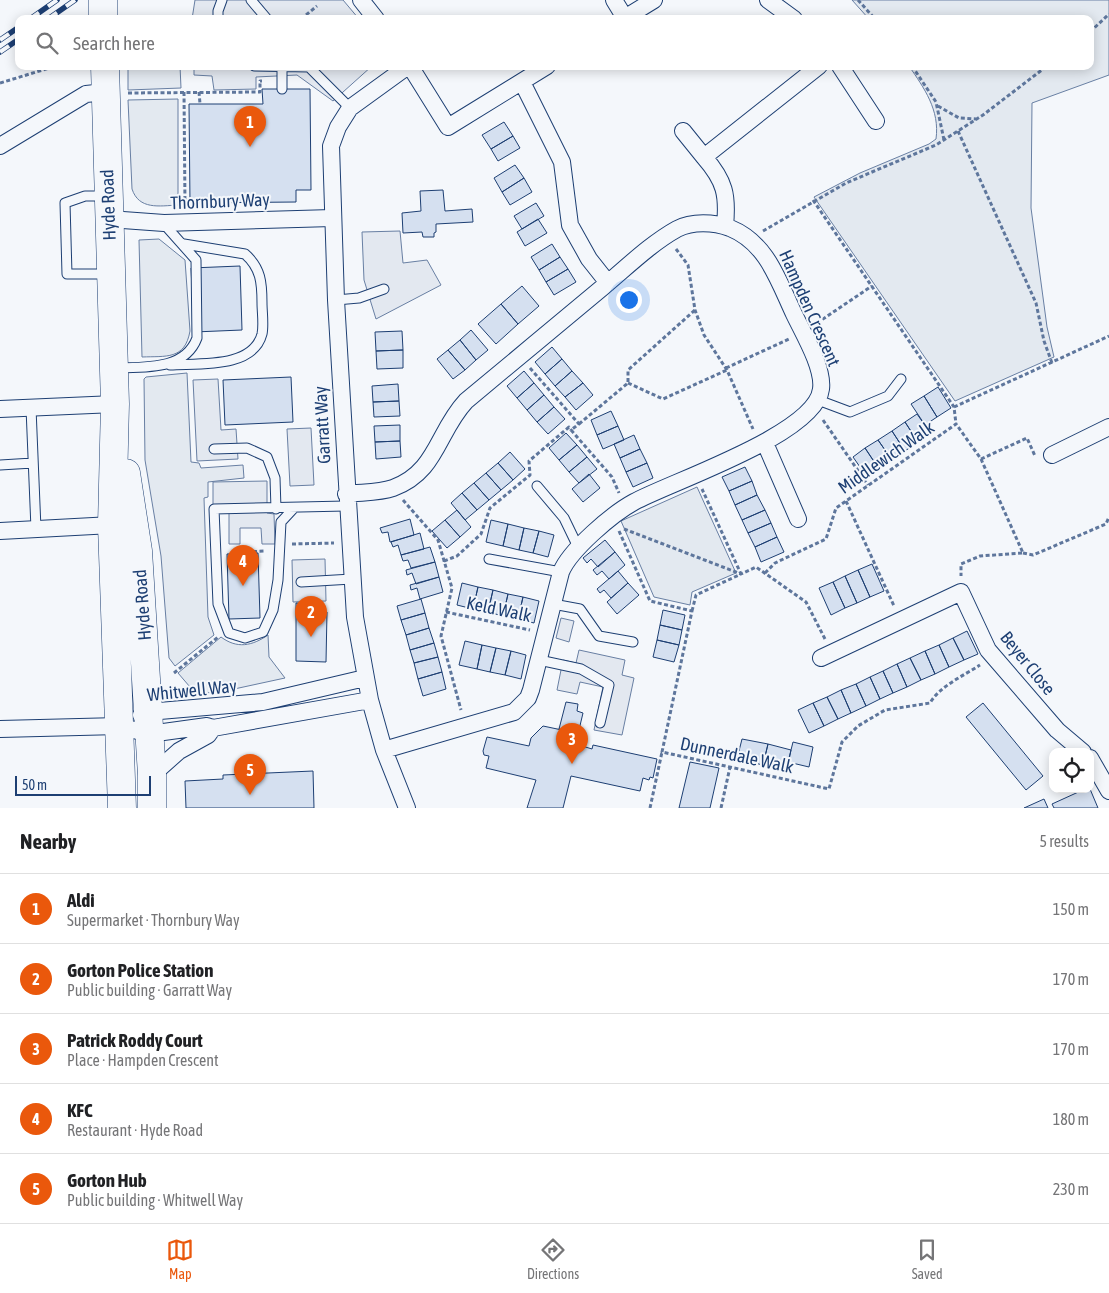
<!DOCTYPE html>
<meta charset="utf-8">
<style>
body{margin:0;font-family:"Asap Condensed",sans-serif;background:#f6f6f6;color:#202124}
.controls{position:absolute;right:15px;bottom:15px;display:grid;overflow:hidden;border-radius:10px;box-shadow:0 2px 12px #0003}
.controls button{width:45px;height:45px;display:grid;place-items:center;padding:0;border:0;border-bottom:1px solid #e0e0e0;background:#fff;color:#202124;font:25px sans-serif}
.scale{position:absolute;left:15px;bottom:12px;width:136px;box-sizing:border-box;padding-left:5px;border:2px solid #1d3f73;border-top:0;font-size:14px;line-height:18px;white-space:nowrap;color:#1d3f73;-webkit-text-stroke:4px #f4f7fb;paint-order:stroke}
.you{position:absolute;left:628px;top:299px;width:18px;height:18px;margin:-12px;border:4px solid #fff;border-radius:50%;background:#1a73e8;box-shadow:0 0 0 8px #1a73e833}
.badge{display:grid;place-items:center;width:32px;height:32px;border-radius:50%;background:#ea580c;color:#fff;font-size:16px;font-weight:700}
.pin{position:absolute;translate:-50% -41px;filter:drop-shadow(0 1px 2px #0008)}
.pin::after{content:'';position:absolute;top:26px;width:18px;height:15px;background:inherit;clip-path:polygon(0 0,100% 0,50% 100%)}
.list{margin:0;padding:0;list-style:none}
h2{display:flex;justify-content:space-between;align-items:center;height:65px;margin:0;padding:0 20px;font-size:21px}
h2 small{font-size:16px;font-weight:400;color:#757577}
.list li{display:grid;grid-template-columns:32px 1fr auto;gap:15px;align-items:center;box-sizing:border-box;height:70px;padding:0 20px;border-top:1px solid #e0e0e0}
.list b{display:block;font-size:19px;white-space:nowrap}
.list p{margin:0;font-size:16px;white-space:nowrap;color:#757577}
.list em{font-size:16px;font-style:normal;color:#757577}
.icon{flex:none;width:28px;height:28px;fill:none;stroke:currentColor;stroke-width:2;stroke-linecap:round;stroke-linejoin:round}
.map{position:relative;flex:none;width:1109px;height:808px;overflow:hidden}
.search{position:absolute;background:#fff;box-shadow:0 2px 12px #0003;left:15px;right:15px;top:15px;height:55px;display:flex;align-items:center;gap:12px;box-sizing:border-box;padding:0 18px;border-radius:10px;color:#757577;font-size:19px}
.sheet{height:415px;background:#fff}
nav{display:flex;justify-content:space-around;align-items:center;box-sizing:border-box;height:70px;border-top:1px solid #e0e0e0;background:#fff;font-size:14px;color:#757577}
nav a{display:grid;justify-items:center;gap:2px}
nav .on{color:#ea580c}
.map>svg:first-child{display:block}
.green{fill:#e3e9f0;stroke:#687fa3}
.parking{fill:#e3e8f0;stroke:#687fa3}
.building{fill:#d5e0f0;stroke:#1d3f73}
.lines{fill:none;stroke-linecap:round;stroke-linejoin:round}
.lane-casing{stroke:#1d3f73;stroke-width:11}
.street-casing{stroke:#1d3f73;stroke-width:18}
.highway-casing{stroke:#1d3f73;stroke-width:29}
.path{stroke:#5e769c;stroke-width:3;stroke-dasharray:4 2.5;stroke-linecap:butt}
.lane{stroke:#f4f7fb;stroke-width:9}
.street{stroke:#f4f7fb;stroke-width:16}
.highway{stroke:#f4f7fb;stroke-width:28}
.rail-casing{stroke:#1d3f73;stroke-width:5.5}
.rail{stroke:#f4f7fb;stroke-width:4;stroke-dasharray:11;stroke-linecap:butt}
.labels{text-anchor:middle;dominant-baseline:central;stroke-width:4;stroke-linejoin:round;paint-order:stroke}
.street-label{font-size:18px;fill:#1d3f73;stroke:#f4f7fb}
</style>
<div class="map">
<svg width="1109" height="808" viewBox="0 0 1109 808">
<rect width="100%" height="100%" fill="#f4f7fb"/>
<!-- green -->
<path class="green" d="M852 0H1109V75L1032 103 1031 208 1047 327 1054 357 955 401 814 197 860 173 929 144 936 139C940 110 924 88 909 66H1090V19H869Z
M128 66H180L181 88 128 90Z
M178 99V205C159 206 139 210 132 189L128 100Z
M159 239 185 260 190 331C185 360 166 356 142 357L139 240Z
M187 373 191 462 199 463 201 468 243 465 244 478 208 482V497L204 498 208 617 214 635 175 666 169 658 161 556 145 460 144 379 146 377Z
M697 487 736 573 692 592 690 605 654 597 621 521Z
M268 635 269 657 285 678 225 691 196 694 178 673 221 637C237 649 252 646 268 635Z"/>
<!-- parking -->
<path class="parking" d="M195 0H343L359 19H192Z
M194 66H372L333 101 297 75 256 77V89L214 90 212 76 194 75Z
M400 231 403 263 427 260 441 285 376 319 364 280 362 232Z
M218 379 221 430 236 429 238 459 197 461 193 380Z
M311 428 314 485 290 486 287 429Z
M267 481V513L274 514 275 544H262L261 528H240V544H229V513H213V482Z
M325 559 326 601 293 602 292 560Z
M561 618 574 621 569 642 556 638Z
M579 650 625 660 622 675 634 678 622 735 594 730 603 687 580 682 577 694 557 690 563 660 576 663Z"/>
<!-- building -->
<path class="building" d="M262 89H310L311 190H296V202L190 203 189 104H263Z
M504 122 513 136 491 149 482 135Z
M513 136 520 148 498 161 491 149Z
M515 165 524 178 502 192 494 178Z
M524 178 532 192 510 205 502 192Z
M443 190 445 211 472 209 473 222 436 224V232L434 233V237H423L422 232 403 233 402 213 421 211 420 191Z
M536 203 544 216 522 229 514 216Z
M538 219 547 233 525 246 517 232Z
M552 244 560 257 539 270 531 257Z
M560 257 568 269 546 282 539 270Z
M240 266 242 330 194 332 191 268Z
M568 269 576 282 554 295 546 282Z
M522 286 539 306 518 324 501 304Z
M501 304 518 324 496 344 478 324Z
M471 330 488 350 476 360 460 340Z
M402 331 403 350 376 351 375 332Z
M460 340 476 360 465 370 448 350Z
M552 347 562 359 545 374 535 362Z
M403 350V368L377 369 376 351Z
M448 350 465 370 453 379 437 359Z
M562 359 572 371 555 386 545 374Z
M524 371 534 383 517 398 507 386Z
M572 371 583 383 565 397 555 386Z
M291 377 293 422 225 425 223 380Z
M534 383 544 395 527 410 517 398Z
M583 383 593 395 576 410 565 397Z
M398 384 399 401 373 402 372 386Z
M938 387 951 408 937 417 924 396Z
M544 395 554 407 537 422 527 410Z
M924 396 937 417 925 425 911 404Z
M399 401 400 416 374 417 373 402Z
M554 407 565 419 548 434 537 422Z
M611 411 618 426 597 435 591 420Z
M917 414 931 434 918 442 905 422Z
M905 422 918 442 905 451 892 431Z
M400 425V441L375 442 374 426Z
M618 426 624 440 603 449 597 435Z
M892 431 905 451 892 460 878 440Z
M566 433 577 445 559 460 549 448Z
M634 435 640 449 620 458 614 444Z
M878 440 892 460 879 469 865 448Z
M400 441 401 457 376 459 375 442Z
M577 445 587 457 569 472 559 460Z
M865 448 879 469 867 477 853 457Z
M640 449 647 463 626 472 620 458Z
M510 452 525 469 513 480 498 463Z
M587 457 597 469 579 483 569 472Z
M498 463 513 480 501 490 486 473Z
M647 463 653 478 633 487 626 472Z
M745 467 752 481 729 491 722 477Z
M486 473 501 490 489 500 474 483Z
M589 474 600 488 583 502 572 489Z
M752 481 757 495 735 505 729 491Z
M474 483 489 500 477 510 462 493Z
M462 493 477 510 465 520 451 503Z
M757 495 765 510 742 520 735 505Z
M457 510 471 527 460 537 445 520Z
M765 510 771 523 748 533 742 520Z
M410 519 414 535 390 542 388 532 382 533 380 528Z
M445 520 460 537 447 548 432 531Z
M491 520 508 524 503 546 486 542Z
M771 523 777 537 755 547 748 533Z
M508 524 524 528 519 550 503 546Z
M524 528 539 531 533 553 519 550Z
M539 531 554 535 548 557 533 553Z
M420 533 424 549 401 555 398 545 393 547 391 542Z
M777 537 784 552 761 562 755 547Z
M605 540 615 552 598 567 591 559 587 563 583 558Z
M430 547 435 562 411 568 408 560 403 561 401 555Z
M615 552 625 565 609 579 602 571 597 575 593 570Z
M258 553 260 618 229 619 227 554Z
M435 562 439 577 416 584 412 573 407 575 406 570Z
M872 564 884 591 870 597 858 570Z
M858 570 870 597 857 603 845 576Z
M618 571 628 583 611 598 604 590 600 593 597 589Z
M845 576 857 603 845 608 833 582Z
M439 577 443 592 420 599 417 588 411 590 410 585Z
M833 582 845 608 831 615 819 588Z
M462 583 478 587 473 609 457 605Z
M628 583 639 595 617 614 607 602Z
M478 587 493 590 488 612 473 609Z
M493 590 508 594 503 616 488 612Z
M508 594 523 597 518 619 503 616Z
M523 597 539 601 534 623 518 619Z
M421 599 425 613 401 620 397 606Z
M296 603 308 604V612H327L326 662 296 661Z
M663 610 685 615 682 630 660 625Z
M425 613 429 628 406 635 401 620Z
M660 625 682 630 679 645 657 640Z
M429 628 434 643 410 650 406 635Z
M967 631 978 654 964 660 953 638Z
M953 638 964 660 949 667 939 645Z
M657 640 679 645 674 662 653 657Z
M465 641 482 645 477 669 459 665Z
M434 643 438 657 414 663 410 650Z
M482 645 496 648 490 672 477 669Z
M939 645 949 667 935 674 925 651Z
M496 648 511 651 505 675 490 672Z
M511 651 526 655 521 679 505 675Z
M925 651 935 674 921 680 910 658Z
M438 657 442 672 418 679 414 663Z
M910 658 921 680 907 687 897 664Z
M897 664 907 687 893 693 883 671Z
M883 671 893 693 880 699 870 677Z
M442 672 446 689 423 696 418 679Z
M870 677 880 699 866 706 856 684Z
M856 684 866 706 851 713 841 690Z
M841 690 851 713 838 719 827 697Z
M827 697 838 719 824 726 813 703Z
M566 702 578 704 577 711 583 713 578 734 559 729Z
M813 703 824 726 809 733 798 710Z
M983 703 1043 776 1026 790 966 717Z
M543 726 581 734 579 745 592 749 593 745 657 759 653 778 650 777 649 780 643 778 640 791 571 776 563 808H527L536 780 486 768 489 756 484 755 483 751 487 737 529 746 531 738Z
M742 739 768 744 763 765 737 759Z
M793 742 813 747 809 767 788 762Z
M768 744 791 750 787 770 763 765Z
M690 762 719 768 710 808H679Z
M313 771 314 808H186L185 781 223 779V775Z
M1085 789H1090L1098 808H1054L1052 804Z
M1044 799 1048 808H1024Z"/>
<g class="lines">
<defs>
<path id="lane" d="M251 0 267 19
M218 19V11L222 0
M254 66 309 67
M308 66 350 108
M282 89V67
M105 196H85L65 203 67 274H109
M336 300 359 298 384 289
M170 365C198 363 253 369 262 334 264 325 262 312 262 303 262 283 261 268 245 254L184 244
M116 368C146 367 185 370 197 338L196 260 164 224
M818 400 850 412 888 396 901 379
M31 408 36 529
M214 449 247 448 267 457 275 478 276 509
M0 465 33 463
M537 486 564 518 578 547
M294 508 281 522 278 580 273 610 263 632 245 638 229 633 218 604 214 509 346 506
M489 559 561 572
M301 582 352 579
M553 604 580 609 599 636 633 642
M539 660 581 669 609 685 600 723"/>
<path id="street" d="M361 0 376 19
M614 0 625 18
M768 0 794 19
M623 19 654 0
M410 66 448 127 547 66
M840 66 876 121
M522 82 562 162 570 225 589 259 608 283
M683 131 704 157
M0 146 86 94 105 92
M109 219 164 223 332 218
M725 226C728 195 725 181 704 157L819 66
M0 409 115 404
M765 443 798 519
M1052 455 1109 427
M346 494C361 492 379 493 393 488 437 472 437 432 466 401 512 363 557 325 603 287 626 268 650 244 677 229 692 221 714 222 730 228 767 243 778 280 794 314 803 333 824 368 821 389 816 434 673 481 634 502 612 514 570 550 561 572L531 690 528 698 514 712 384 750
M0 531 112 525
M821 658 961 592 988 650 1057 730 1083 752
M141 715 148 712 263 702 365 678
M0 729 119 726 149 734 207 726 213 728 370 700
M1090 758 1109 791
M152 775 179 751 208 735 213 728
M407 808 384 750 370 700 355 617 336 300 331 146 338 127 350 108 408 66"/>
<path id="highway" d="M103 0V19
M105 66 115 404 112 525 122 808
M126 473 138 551 152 775V808"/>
</defs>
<!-- lane casing -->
<use href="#lane" class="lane-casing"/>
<!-- street casing -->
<use href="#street" class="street-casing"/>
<!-- highway casing -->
<use href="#highway" class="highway-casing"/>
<!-- path -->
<path class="path" d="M858 0 875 19
M301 19 317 6
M1090 32 1109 14
M912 66 936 102 944 140
M0 83 56 66
M184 92 185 206
M199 92 200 104
M128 93 260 92V81H262
M938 106 959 118 976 119
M958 131 1036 303 1044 341 1052 363
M813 200 954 407 956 424
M763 231 846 183 936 145 983 115 1047 66
M676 249 688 265 695 310 704 335 727 370 753 429
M817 323 872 286
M530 368 579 424 571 430 612 477 619 493
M726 368 789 339
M628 383 663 399 727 370
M954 407 1109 336
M823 420 868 485
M579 424 628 383V370L695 310
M981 459 1027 438 1035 456
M403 500 438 540 452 588 441 636 461 710
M846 501 894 606
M624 529 741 574 756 567 806 602 825 639
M619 531 650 601 692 611 662 752 829 789 842 742 858 726 885 710 930 703C940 686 963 676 980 665
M292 544 334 543
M1023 553 1033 555 1106 524 1109 517
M242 554V552L266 551
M444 561 457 556 481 534 490 508 530 475 529 461 569 427 571 430
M765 573 775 563 826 539 836 508 956 424 981 459 1023 553 980 556 961 564V576
M692 611 696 595 741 574 702 489
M446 612 530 630
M174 673 218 637
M650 808 662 752
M721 808 730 767"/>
<!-- lane -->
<use href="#lane" class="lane"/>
<!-- street -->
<use href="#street" class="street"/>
<!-- highway -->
<use href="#highway" class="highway"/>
<defs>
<path id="rail" d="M30 19 57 0
M48 19 75 0
M0 40 19 27
M0 52 19 39"/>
</defs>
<!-- rail casing -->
<use href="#rail" class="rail-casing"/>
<!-- rail -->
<use href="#rail" class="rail"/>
</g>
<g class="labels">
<!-- street labels -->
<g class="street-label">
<text transform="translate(220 201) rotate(-2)">Thornbury Way</text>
<text transform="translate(108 205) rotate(-92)">Hyde Road</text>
<text transform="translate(810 308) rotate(66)">Hampden Crescent</text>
<text transform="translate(322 425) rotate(-93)">Garratt Way</text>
<text transform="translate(886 457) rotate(-35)">Middlewich Walk</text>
<text transform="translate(142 605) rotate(-94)">Hyde Road</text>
<text transform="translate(499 609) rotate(12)">Keld Walk</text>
<text transform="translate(1028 663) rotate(51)">Beyer Close</text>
<text transform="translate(192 690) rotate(-6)">Whitwell Way</text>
<text transform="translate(737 755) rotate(12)">Dunnerdale Walk</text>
</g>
</g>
</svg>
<div class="controls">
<button><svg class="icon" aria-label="locate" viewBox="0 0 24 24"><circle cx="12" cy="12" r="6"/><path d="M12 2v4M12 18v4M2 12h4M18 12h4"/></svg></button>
</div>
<div class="scale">50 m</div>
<div class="you"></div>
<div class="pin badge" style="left:250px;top:147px">1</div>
<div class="pin badge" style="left:311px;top:637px">2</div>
<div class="pin badge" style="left:572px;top:764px">3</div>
<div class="pin badge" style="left:243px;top:586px">4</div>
<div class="pin badge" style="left:250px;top:795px">5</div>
<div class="search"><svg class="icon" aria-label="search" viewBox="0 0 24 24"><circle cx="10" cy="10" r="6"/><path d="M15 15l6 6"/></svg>Search here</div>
</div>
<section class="sheet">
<h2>Nearby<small>5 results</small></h2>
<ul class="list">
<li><span class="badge">1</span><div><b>Aldi</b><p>Supermarket · Thornbury Way</p></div><em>150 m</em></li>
<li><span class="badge">2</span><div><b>Gorton Police Station</b><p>Public building · Garratt Way</p></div><em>170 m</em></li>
<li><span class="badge">3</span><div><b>Patrick Roddy Court</b><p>Place · Hampden Crescent</p></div><em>170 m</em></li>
<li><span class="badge">4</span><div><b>KFC</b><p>Restaurant · Hyde Road</p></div><em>180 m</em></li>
<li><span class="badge">5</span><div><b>Gorton Hub</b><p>Public building · Whitwell Way</p></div><em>230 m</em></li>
</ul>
</section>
<nav>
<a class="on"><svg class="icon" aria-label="map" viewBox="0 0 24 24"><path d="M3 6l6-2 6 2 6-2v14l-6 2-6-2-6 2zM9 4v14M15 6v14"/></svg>Map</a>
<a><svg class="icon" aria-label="directions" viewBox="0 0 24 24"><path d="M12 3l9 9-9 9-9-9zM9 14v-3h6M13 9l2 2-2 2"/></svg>Directions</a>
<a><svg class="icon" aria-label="saved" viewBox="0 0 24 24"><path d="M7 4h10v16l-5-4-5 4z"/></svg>Saved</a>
</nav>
